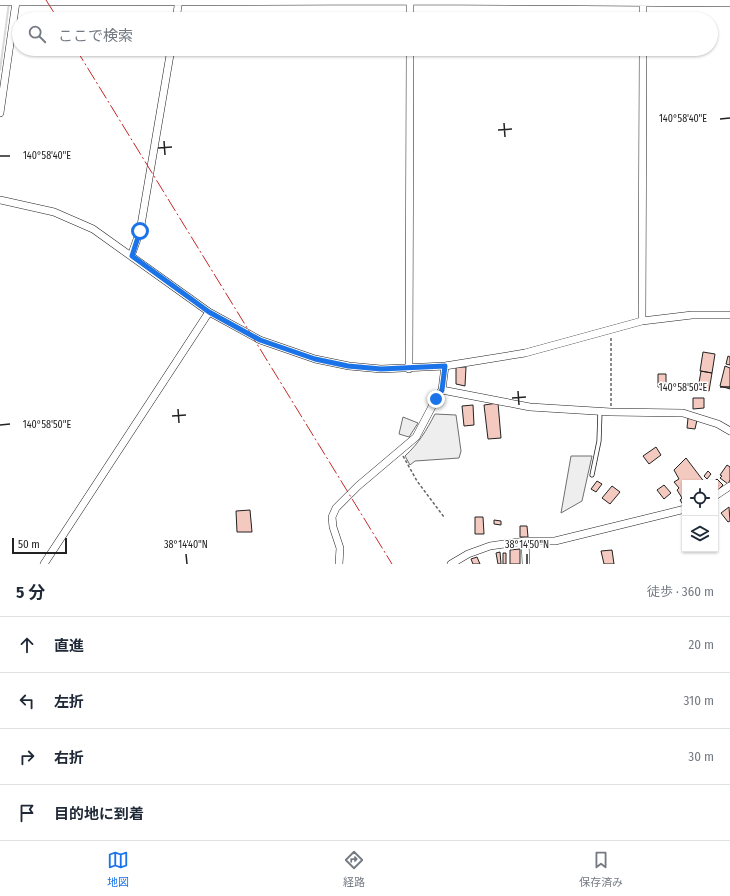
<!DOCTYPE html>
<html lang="ja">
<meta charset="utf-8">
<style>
body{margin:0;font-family:"Fira Sans Condensed","Noto Sans JP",sans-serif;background:#f2f2f3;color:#1f2937}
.controls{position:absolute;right:12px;bottom:12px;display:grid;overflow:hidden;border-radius:0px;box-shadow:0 1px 3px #0004}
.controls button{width:36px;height:36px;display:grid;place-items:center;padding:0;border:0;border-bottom:1px solid #e0e1e3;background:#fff;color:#1f2937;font:20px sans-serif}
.scale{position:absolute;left:12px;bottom:10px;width:55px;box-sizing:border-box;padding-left:4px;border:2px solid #222;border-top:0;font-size:11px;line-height:14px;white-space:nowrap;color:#222;-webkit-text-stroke:3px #fff;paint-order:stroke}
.stop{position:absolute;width:12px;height:12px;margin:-9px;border:3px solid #1a73e8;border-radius:50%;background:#fff}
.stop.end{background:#1a73e8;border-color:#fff;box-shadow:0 1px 4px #0008}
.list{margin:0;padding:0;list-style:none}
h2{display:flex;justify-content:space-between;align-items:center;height:52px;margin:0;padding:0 16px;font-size:17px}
h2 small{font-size:13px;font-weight:400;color:#747a83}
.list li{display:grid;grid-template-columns:26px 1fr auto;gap:12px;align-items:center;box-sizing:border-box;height:56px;padding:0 16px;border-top:1px solid #e0e1e3}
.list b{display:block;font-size:15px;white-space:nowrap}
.list em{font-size:13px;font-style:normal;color:#747a83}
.icon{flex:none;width:22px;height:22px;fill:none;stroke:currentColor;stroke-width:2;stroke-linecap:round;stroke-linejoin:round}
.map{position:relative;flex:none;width:730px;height:564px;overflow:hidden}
.search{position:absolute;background:#fff;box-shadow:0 1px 3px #0004;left:12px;right:12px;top:12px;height:44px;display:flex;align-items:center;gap:10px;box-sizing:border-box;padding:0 14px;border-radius:22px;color:#747a83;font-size:15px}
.sheet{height:276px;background:#fff}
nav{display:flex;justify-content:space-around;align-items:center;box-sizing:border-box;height:56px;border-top:1px solid #e0e1e3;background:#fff;font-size:11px;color:#747a83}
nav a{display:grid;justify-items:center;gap:2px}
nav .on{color:#1a73e8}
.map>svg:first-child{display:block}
.green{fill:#eee;stroke:#6f6f6f}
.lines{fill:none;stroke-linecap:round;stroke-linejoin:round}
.stream{stroke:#d9d9d9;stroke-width:2}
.building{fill:#f3c9c0;stroke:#222}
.lane-casing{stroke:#222;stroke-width:5}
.street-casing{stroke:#222;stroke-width:8}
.path{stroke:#646464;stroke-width:1.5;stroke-dasharray:3 2;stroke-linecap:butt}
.lane{stroke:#fff;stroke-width:3.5}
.street{stroke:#fff;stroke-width:7}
.power{stroke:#c62828;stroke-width:1;stroke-dasharray:14 3 2 3;stroke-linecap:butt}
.route{stroke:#1a73e8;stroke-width:5}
.ticks{fill:none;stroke:#222;stroke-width:1.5}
.ticks-label{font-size:10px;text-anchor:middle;fill:#222;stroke:#fff;stroke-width:3;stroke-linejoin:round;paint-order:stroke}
</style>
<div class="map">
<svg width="730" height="564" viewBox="0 0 730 564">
<rect width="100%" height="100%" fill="#fff"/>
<!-- green -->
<path class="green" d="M435 414 456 415 461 451 459 458 415 461 410 465 405 456C419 443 426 431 435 414Z
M403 417 418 423 409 437 399 434Z
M571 456H592L582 501 561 513Z"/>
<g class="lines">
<!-- stream -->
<path class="stream" d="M0 70 9 3"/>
</g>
<!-- building -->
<path class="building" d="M703 352 715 354 712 373 700 371Z
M728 356 730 357V365L726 364Z
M725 366 730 368V389L720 386Z
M456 367H466L465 386 456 384Z
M701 371 712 373 709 391 698 389Z
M658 374H666V387H658Z
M693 398H704V408L693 409Z
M498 403 501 438 488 439 484 405Z
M473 405 474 425 464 426 462 406Z
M688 418 697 420 695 429 687 428Z
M656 447 661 455 649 464 643 456Z
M686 458 705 483H685L684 506 680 500 682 498 677 490 679 488 674 482 679 479 674 470Z
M727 465 730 467V480L728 484 720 478 722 476 720 475Z
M708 471 711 474 707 479 704 476Z
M717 479 723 485 717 491 715 488V483H712Z
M597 481 602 484 596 492 591 489Z
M664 485 671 493 664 499 657 490Z
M612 486 620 492 610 504 602 498Z
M729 507 730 521 728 522 721 513Z
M250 510 252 532H237L236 511Z
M475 517H483L484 534H475Z
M494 520 501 521V525L494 524Z
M520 526H527L528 537H520Z
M520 549V564H510V550Z
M612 550 614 564H604L601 551Z
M500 552 501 564H498L496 553Z
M503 553H506V564H503Z
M477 557 480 564H473L471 559Z"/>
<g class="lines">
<defs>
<path id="lane" d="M592 475 599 441 600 411"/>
<path id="street" d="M0 2 410 1 730 3
M176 19 179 0
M410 19V0
M643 19V0
M0 113 16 2
M0 200 54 212 93 229 209 312 260 340 315 359 349 366 381 369 445 366 525 353 642 321 692 315H730
M131 256 140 231 171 49
M642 321 643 49
M409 369 410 49
M442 390 530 407 611 412 683 413 718 424 730 431
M715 496 730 486
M525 541 526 564
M44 564 209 312
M339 564 340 548 333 527 332 517 336 508 358 486 416 437 436 399 442 390 445 366
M451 564 468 554 490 546 525 541H555L685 509"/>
</defs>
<!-- lane casing -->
<use href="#lane" class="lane-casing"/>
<!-- street casing -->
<use href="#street" class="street-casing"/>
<!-- path -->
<path class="path" d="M611 406V336
M403 456 417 481 444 517"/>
<!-- lane -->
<use href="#lane" class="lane"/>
<!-- street -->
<use href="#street" class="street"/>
<!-- power -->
<path class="power" d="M46 0 58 19
M76 49 392 564"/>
</g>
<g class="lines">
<!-- route -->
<path class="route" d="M140 231 132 256 209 312 260 340 315 359 348 366 381 369 445 366 442 390 436 399"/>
</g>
<!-- ticks -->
<path class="ticks" d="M720 119 730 118M504 123 505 137M498 130 512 129M164 141 165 155M158 148 172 147M0 156H10M720 387H730M518 391 519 405M512 398 526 397M178 409 179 423M172 416 186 415M0 425 10 424M186 554 187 564M527 554V564"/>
<g class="ticks-label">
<text x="683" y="122">140°58'40"E</text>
<text x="47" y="159">140°58'40"E</text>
<text x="683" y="391">140°58'50"E</text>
<text x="47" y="428">140°58'50"E</text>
<text x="186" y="548">38°14'40"N</text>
<text x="527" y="548">38°14'50"N</text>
</g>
</svg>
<div class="controls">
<button><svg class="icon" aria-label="locate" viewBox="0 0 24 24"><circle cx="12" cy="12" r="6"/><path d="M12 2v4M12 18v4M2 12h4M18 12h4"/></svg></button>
<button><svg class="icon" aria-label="layers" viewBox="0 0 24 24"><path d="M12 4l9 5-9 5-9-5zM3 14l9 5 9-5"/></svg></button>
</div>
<div class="scale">50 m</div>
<div class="stop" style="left:140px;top:231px"></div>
<div class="stop end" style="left:436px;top:399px"></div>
<div class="search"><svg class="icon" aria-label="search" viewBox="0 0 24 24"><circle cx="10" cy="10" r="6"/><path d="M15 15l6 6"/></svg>ここで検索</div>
</div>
<section class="sheet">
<h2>5 分<small>徒歩 · 360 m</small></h2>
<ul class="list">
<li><svg class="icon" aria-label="ahead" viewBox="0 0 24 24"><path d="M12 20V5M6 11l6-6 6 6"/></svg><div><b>直進</b></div><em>20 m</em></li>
<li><svg class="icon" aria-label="left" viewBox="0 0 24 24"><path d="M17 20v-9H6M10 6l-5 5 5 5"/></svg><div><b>左折</b></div><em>310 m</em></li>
<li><svg class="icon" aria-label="right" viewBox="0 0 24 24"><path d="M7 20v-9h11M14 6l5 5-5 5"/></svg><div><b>右折</b></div><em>30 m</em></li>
<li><svg class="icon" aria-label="arrive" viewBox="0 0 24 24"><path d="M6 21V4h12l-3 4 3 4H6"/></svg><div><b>目的地に到着</b></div></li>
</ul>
</section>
<nav>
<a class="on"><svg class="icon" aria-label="map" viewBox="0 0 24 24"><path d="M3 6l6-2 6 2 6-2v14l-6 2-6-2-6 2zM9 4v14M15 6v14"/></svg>地図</a>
<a><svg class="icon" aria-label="directions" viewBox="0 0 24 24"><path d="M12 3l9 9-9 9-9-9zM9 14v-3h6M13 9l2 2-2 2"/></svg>経路</a>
<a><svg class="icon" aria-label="saved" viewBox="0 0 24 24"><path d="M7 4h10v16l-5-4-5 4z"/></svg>保存済み</a>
</nav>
